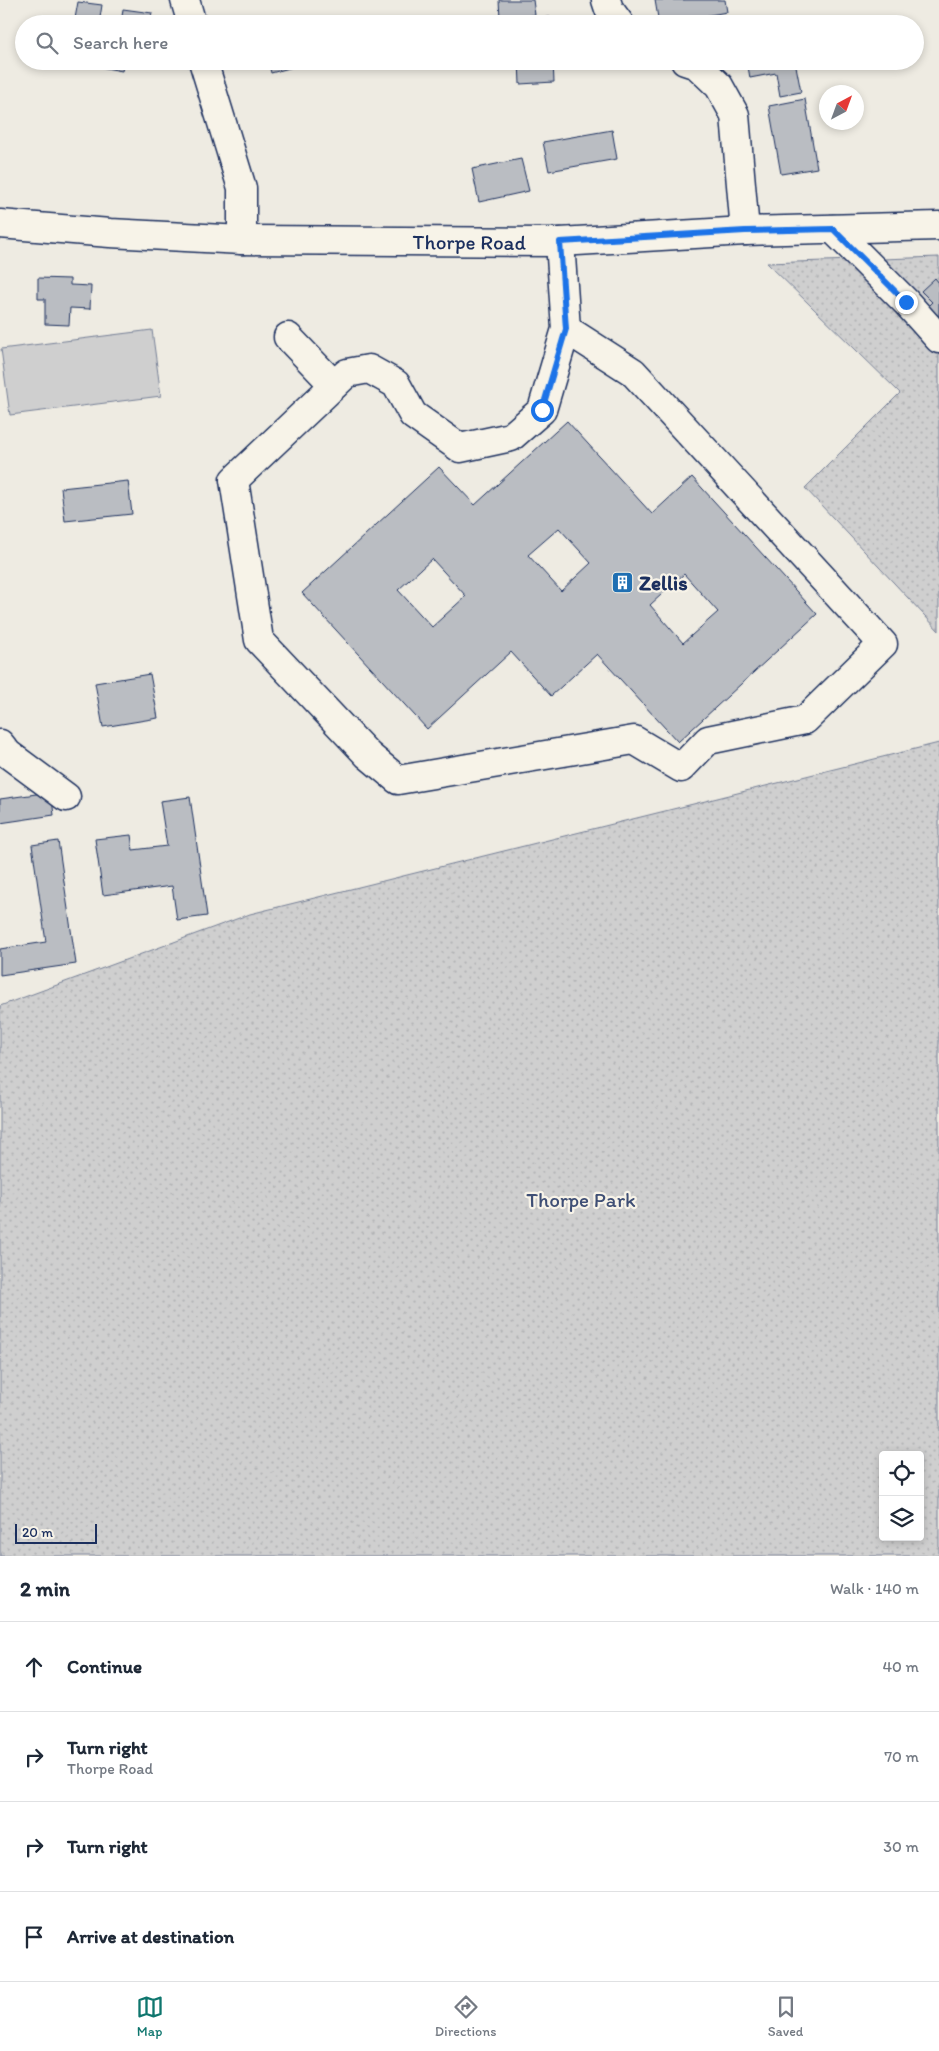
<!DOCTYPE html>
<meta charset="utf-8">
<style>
body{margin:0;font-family:Itim,sans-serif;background:#f6f6f7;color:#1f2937}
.controls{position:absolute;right:15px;bottom:15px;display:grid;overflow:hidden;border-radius:5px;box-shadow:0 2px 8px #0003}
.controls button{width:45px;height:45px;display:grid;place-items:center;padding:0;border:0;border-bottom:1px solid #e0e1e3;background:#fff;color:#1f2937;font:25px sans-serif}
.compass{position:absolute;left:819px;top:85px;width:45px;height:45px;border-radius:50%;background:#fff;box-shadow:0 2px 8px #0003;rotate:41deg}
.scale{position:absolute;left:15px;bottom:12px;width:82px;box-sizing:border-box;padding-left:5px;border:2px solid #1b2f5e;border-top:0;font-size:14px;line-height:18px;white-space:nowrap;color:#1b2f5e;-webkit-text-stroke:4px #f7f3e8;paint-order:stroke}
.stop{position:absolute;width:15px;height:15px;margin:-11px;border:4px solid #1a73e8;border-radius:50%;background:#fff}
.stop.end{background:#1a73e8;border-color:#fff;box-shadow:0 1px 5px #0008}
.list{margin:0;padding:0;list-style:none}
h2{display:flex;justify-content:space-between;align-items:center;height:65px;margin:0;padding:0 20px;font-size:21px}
h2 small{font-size:16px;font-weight:400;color:#747a83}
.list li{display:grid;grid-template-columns:32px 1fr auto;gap:15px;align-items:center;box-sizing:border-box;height:90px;padding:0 20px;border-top:1px solid #e0e1e3}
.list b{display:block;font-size:19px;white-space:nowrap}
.list p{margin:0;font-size:16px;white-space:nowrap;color:#747a83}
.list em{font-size:16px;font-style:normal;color:#747a83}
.icon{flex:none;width:28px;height:28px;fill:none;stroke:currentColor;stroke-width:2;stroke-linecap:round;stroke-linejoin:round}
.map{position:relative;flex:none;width:939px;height:1556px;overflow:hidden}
.search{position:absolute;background:#fff;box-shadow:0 2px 8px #0003;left:15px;right:15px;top:15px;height:55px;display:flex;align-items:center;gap:12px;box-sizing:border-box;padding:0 18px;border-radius:28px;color:#747a83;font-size:19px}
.sheet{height:425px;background:#fff}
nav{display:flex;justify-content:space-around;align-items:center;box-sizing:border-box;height:70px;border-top:1px solid #e0e1e3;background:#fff;font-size:14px;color:#747a83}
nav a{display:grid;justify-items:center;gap:2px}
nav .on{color:#0f766e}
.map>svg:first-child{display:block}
.grass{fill:#cfcfcf;stroke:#757f96}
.park{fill:url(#park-dots);stroke:#757f96;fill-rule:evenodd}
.building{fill:#babdc2;stroke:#1b2f5e;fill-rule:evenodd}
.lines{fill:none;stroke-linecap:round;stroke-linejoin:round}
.minor-casing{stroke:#1b2f5e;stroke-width:31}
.minor{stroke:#f7f3e8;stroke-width:28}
.route{stroke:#1a73e8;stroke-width:6}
.labels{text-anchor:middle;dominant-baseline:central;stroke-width:4.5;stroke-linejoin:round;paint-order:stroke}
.street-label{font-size:21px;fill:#1b2f5e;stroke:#f7f3e8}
.poi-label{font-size:21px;font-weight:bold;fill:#1b2f5e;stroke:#f7f3e8;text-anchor:start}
.park-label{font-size:21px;fill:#3f4f75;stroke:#f7f3e8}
</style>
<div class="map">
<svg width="939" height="1556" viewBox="0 0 939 1556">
<defs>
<pattern id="park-dots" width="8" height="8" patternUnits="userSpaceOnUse" patternTransform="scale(1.25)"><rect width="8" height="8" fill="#cfcfcf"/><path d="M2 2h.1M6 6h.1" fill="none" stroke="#b1b2b4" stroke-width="1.8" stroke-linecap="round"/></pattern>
</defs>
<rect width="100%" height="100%" fill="#eeebe2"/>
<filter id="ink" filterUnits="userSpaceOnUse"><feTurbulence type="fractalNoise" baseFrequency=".02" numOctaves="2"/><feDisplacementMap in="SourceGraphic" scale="10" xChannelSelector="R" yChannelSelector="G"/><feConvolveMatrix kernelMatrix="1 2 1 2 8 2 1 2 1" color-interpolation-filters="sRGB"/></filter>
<g filter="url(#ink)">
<!-- grass -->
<path class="grass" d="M152 330 161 396 10 415 1 349Z"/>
<!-- park -->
<path class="park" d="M939 257V631L805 488 900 393 767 263Z
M939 743V1556H0V1006L250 914ZM883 1455H920V1537H883Z"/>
<!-- building -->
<path class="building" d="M499 0H533L535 15 500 18Z
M655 0H725L727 12 659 24Z
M78 2 102 5 99 24H74Z
M123 9 152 13 150 24H121Z
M550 17V24H516V20Z
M68 61H124L122 71Z
M268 61H315L271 73Z
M519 61H553L554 82 520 84Z
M747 61H795L801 92 780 96 776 73 750 78Z
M805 99 817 168 781 174 769 106Z
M612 130 617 159 549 171 543 142Z
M521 159 529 191 479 202 472 169Z
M38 278 70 279V285L91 286 90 309 70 308 69 325 45 324V299H38Z
M935 278 939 283V320L927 307 932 302 921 291Z
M567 421 652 514 692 477 817 614 678 742 597 654 551 696 511 652 427 729 302 593 439 467 475 505ZM559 528 591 563 561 591 528 555ZM432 559 466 596 432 627 398 590ZM684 574 718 612 683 643 650 605Z
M128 481 132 514 65 521 61 488Z
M150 674 158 718 103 727 95 683Z
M51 792 54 815 0 823V799Z
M190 797 207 916 177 920 172 886 103 895 95 839 131 835 133 850 167 846 160 801Z
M58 841 76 964 0 975V949L46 942 32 845Z"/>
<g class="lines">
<defs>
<g id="minor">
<path d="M185 0 192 24"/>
<path d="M606 0 609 9 620 24"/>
<path d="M203 61 242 188V240"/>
<path d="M685 61 697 65 719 86 735 115 745 231"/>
<path id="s1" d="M0 224 110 233 242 240 560 242 745 231 939 226"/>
<path d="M833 229 906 302 939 339"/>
<path d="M560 242 566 329 542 410 511 437 460 448 413 415 396 384 369 369 347 373 234 480 259 640 368 755 398 780 634 740 681 768 708 740 805 720 883 644 633 372 566 329"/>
<path d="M288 337 334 385"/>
<path d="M0 744 8 754 66 797"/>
</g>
</defs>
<!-- minor casing -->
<use href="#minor" class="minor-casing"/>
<!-- minor -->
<use href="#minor" class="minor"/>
</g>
</g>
<g class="lines" filter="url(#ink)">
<!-- route -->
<path class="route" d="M542 410 566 329 560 242 745 231 833 229 906 302"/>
</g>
<!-- icons -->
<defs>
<symbol id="building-square" viewBox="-11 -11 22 22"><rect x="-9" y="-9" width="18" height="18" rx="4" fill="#1f6fb2" stroke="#f7f3e8"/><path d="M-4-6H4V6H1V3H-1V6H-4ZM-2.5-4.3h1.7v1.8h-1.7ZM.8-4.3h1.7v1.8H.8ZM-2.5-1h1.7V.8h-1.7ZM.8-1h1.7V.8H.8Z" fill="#fff"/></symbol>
</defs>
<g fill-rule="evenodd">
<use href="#building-square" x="610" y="570" width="25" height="25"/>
</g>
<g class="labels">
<!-- street labels -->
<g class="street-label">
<text stroke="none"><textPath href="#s1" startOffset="470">Thorpe Road</textPath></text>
</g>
<!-- poi labels -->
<g class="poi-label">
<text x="639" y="582">Zellis</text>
</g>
<!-- park labels -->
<g class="park-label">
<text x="581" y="1199">Thorpe Park</text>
</g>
</g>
</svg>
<div class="controls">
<button><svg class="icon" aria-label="locate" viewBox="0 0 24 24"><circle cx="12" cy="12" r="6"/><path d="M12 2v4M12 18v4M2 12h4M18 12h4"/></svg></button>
<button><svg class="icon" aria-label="layers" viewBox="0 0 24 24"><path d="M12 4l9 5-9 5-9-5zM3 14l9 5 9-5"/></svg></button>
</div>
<svg class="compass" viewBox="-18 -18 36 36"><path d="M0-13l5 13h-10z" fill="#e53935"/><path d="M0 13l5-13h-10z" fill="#747a83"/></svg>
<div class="scale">20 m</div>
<div class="stop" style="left:542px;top:410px"></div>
<div class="stop end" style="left:906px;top:302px"></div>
<div class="search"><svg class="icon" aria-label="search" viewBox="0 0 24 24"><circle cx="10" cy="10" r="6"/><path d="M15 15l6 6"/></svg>Search here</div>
</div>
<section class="sheet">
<h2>2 min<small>Walk · 140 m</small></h2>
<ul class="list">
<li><svg class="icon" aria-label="ahead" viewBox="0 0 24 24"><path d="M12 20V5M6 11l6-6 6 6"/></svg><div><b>Continue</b></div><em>40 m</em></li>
<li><svg class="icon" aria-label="right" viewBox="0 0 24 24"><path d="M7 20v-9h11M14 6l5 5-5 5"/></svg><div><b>Turn right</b><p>Thorpe Road</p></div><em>70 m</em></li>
<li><svg class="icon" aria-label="right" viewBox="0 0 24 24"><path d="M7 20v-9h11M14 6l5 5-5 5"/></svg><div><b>Turn right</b></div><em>30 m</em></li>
<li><svg class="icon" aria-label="arrive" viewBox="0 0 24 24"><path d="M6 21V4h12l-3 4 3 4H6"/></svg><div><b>Arrive at destination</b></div></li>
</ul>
</section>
<nav>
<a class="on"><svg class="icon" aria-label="map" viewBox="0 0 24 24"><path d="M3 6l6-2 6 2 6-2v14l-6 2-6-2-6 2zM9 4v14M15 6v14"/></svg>Map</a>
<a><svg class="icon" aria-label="directions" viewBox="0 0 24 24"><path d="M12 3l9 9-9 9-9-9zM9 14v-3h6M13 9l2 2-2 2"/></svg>Directions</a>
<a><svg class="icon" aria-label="saved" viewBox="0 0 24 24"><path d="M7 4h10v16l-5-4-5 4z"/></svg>Saved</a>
</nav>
